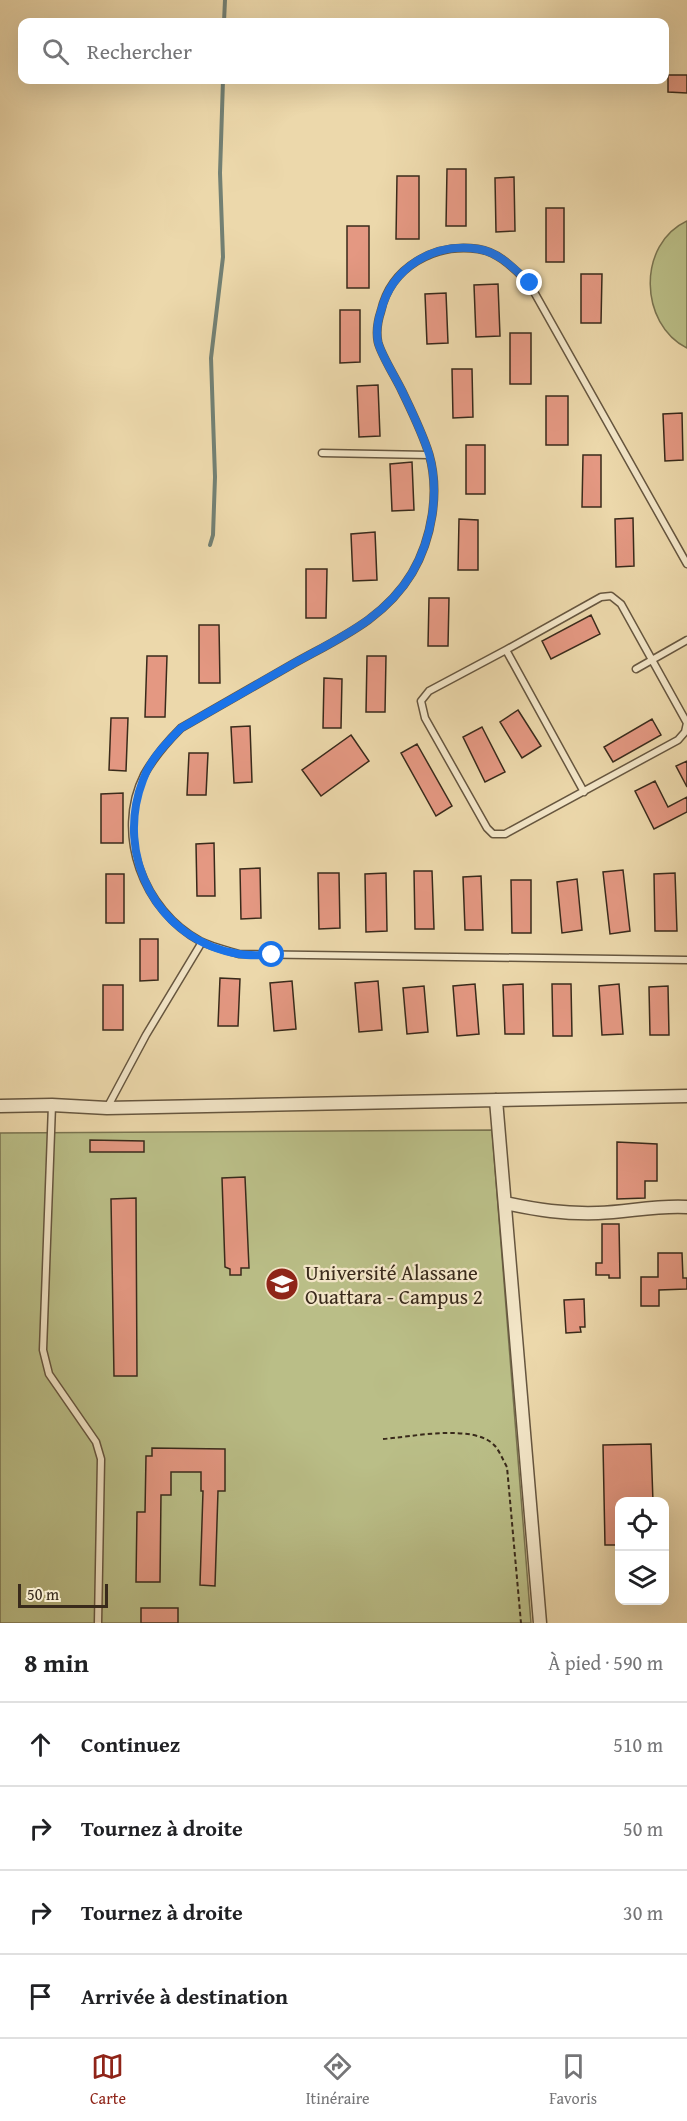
<!DOCTYPE html>
<html lang="fr">
<meta charset="utf-8">
<style>
body{margin:0;font-family:"Gentium Book Plus",serif;background:#f2f2f2;color:#202124}
.controls{position:absolute;right:18px;bottom:18px;display:grid;overflow:hidden;border-radius:12px;box-shadow:0 6px 24px #0002}
.controls button{width:54px;height:54px;display:grid;place-items:center;padding:0;border:0;border-bottom:2px solid #e0e0e0;background:#fff;color:#202124;font:30px sans-serif}
.scale{position:absolute;left:18px;bottom:15px;width:90px;box-sizing:border-box;padding-left:6px;border:3px solid #392a1b;border-top:0;font-size:16px;line-height:21px;white-space:nowrap;color:#392a1b;-webkit-text-stroke:4px #f3e6c8;paint-order:stroke}
.stop{position:absolute;width:18px;height:18px;margin:-14px;border:4px solid #1a73e8;border-radius:50%;background:#fff}
.stop.end{background:#1a73e8;border-color:#fff;box-shadow:0 2px 6px #0008}
.list{margin:0;padding:0;list-style:none}
h2{display:flex;justify-content:space-between;align-items:center;height:78px;margin:0;padding:0 24px;font-size:26px}
h2 small{font-size:20px;font-weight:400;color:#757577}
.list li{display:grid;grid-template-columns:39px 1fr auto;gap:18px;align-items:center;box-sizing:border-box;height:84px;padding:0 24px;border-top:2px solid #e0e0e0}
.list b{display:block;font-size:22px;white-space:nowrap}
.list em{font-size:20px;font-style:normal;color:#757577}
.icon{flex:none;width:33px;height:33px;fill:none;stroke:currentColor;stroke-width:2;stroke-linecap:round;stroke-linejoin:round}
.map{position:relative;flex:none;width:687px;height:1623px;overflow:hidden}
.search{position:absolute;background:#fff;box-shadow:0 6px 24px #0002;left:18px;right:18px;top:18px;height:66px;display:flex;align-items:center;gap:15px;box-sizing:border-box;padding:0 21px;border-radius:12px;color:#757577;font-size:22px}
.sheet{height:414px;background:#fff}
nav{display:flex;justify-content:space-around;align-items:center;box-sizing:border-box;height:84px;border-top:2px solid #e0e0e0;background:#fff;font-size:16px;color:#757577}
nav a{display:grid;justify-items:center;gap:3px}
nav .on{color:#8f2418}
.map>svg:first-child{display:block}
.green{fill:#babe87;stroke:#7a7451;stroke-width:1.5}
.lines{fill:none;stroke-linecap:round;stroke-linejoin:round}
.stream{stroke:#738073;stroke-width:4}
.building{fill:#e49882;stroke:#392a1b;stroke-width:1.5}
.service-casing{stroke:#66563f;stroke-width:9}
.minor-casing{stroke:#66563f;stroke-width:15}
.path{stroke:#392a1b;stroke-width:2;stroke-dasharray:4.5 3;stroke-linecap:butt}
.service{stroke:#f3e6c8;stroke-width:6}
.minor{stroke:#f3e6c8;stroke-width:12}
.route{stroke:#1a73e8;stroke-width:8}
.labels{text-anchor:middle;dominant-baseline:central;stroke-width:4.5;stroke-linejoin:round;paint-order:stroke}
.poi-label{font-size:21px;fill:#392a1b;stroke:#f3e6c8;text-anchor:start}
</style>
<div class="map">
<svg width="687" height="1623" viewBox="0 0 687 1623">
<rect width="100%" height="100%" fill="#ecd8ab"/>
<filter id="stains"><feTurbulence type="fractalNoise" baseFrequency=".00333" numOctaves="4"/><feColorMatrix values="0 0 0 0 .2 0 0 0 0 .09 0 0 0 0 .02 0 0 0 .5 -.17"/></filter>
<radialGradient id="worn" r=".72"><stop offset=".6" stop-color="#630" stop-opacity="0"/><stop offset="1" stop-color="#630" stop-opacity=".3"/></radialGradient>
<!-- green -->
<path class="green" d="M687 221V348C639 324 637 244 687 221Z
M492 1130 531 1623H0V1133Z"/>
<g class="lines">
<!-- stream -->
<path class="stream" d="M224 22 225 0
M210 545 213 535 215 477 211 358 223 257 220 173 223 80"/>
</g>
<!-- building -->
<path class="building" d="M668 75H687V93L668 92Z
M447 169H466V226H446Z
M397 176H419V239H396Z
M514 177 515 231 496 232 495 178Z
M546 208H564V262H546Z
M347 226H369V288H347Z
M581 274H602L601 323H581Z
M498 284 500 336 476 337 474 285Z
M446 293 448 343 427 344 425 294Z
M340 310H360V362L340 363Z
M510 333H531V384H510Z
M452 369H472L473 417 453 418Z
M378 385 380 436 359 437 357 386Z
M546 396H568V445H546Z
M682 413 683 460 665 461 663 414Z
M466 445H485V494H466Z
M583 455H601V507H582Z
M412 462 414 510 392 511 390 464Z
M633 518 634 566 616 567 615 519Z
M459 519 478 520V570H458Z
M375 532 377 580 353 581 351 534Z
M306 569H327L326 618H306Z
M429 598H449L448 646H428Z
M591 615 600 634 551 659 542 641Z
M199 625H219L220 683H199Z
M147 656H167L165 717H145Z
M367 656H386L385 712H366Z
M324 678 342 679 341 728H323Z
M518 710 541 746 522 758 500 722Z
M111 718H128L126 771 109 770Z
M652 719 661 735 613 762 604 747Z
M250 726 252 782 234 783 231 727Z
M482 727 505 772 485 782 463 737Z
M351 735 369 761 321 796 302 770Z
M417 744 452 806 436 816 401 753Z
M189 753H208L206 795H187Z
M687 761V787L676 766Z
M655 781 668 807 687 797V812L654 829 635 791Z
M123 793V843H101V794Z
M214 843 215 896H197L196 844Z
M260 868 261 918 241 919 240 869Z
M623 870 630 931 610 934 603 872Z
M414 871H432L434 929H415Z
M318 873H339L340 928 319 929Z
M386 873 387 931 366 932 365 874Z
M675 873 677 931H655L654 874Z
M106 874H124V923H106Z
M481 876 483 930H465L463 877Z
M577 879 582 930 562 933 557 882Z
M511 880H531V933H512Z
M140 939H158V980L140 981Z
M220 978 240 979 238 1026H218Z
M292 981 296 1029 274 1031 270 983Z
M378 981 382 1030 359 1032 355 983Z
M475 984 479 1034 457 1036 453 986Z
M523 984 524 1034H505L503 985Z
M552 984H571L572 1036H553Z
M619 984 623 1034 602 1035 599 986Z
M103 985H123V1030H103Z
M424 986 428 1032 407 1034 403 988Z
M668 986 669 1035H650L649 987Z
M90 1140 144 1141V1152H90Z
M617 1142 657 1144V1181H645V1198L617 1199Z
M245 1177 249 1268H241V1275H230V1269L225 1267 222 1178Z
M136 1198 137 1376H114L111 1199Z
M602 1224H619L620 1278H609V1275H596V1263H602Z
M658 1253H682L683 1278H687V1289L659 1290V1306H641V1277H658Z
M584 1299 585 1327H580L581 1332 566 1333 564 1300Z
M651 1444 653 1502H620V1545H605L603 1445Z
M152 1448 225 1449V1491H218L215 1586 200 1585 203 1491H201V1472H171V1495H161L160 1582H136L137 1512H145L146 1456H152Z
M141 1608H178V1623H141Z"/>
<g class="lines">
<defs>
<path id="service" d="M322 453 429 455
M687 564 529 283C514 269 499 252 478 249 434 243 391 267 381 311 378 320 376 332 378 342 381 355 396 378 402 391 412 412 422 432 429 454 440 492 432 539 412 573 384 620 337 639 291 665 254 686 217 707 181 728 166 743 154 757 144 775 114 834 144 911 200 941 212 947 226 950 239 954L687 960
M611 596 621 604 687 723 685 732 678 740 505 834H493L487 828 425 718 421 701 429 691 506 650 601 597Z
M506 650 584 792
M636 669 687 640
M52 1105 43 1350 49 1374 96 1442 101 1459 98 1623
M107 1108 146 1035 202 942"/>
<path id="minor" d="M496 1100 540 1623
M0 1106 52 1105 107 1108 687 1096
M505 1203C538 1210 563 1214 598 1213 628 1212 657 1205 687 1207"/>
</defs>
<!-- service casing -->
<use href="#service" class="service-casing"/>
<!-- minor casing -->
<use href="#minor" class="minor-casing"/>
<!-- path -->
<path class="path" d="M383 1439C411 1437 475 1423 495 1446 500 1452 503 1460 507 1467L521 1623"/>
<!-- service -->
<use href="#service" class="service"/>
<!-- minor -->
<use href="#minor" class="minor"/>
</g>
<g class="lines">
<!-- route -->
<path class="route" d="M272 955C261 955 250 956 239 954 157 941 114 855 143 780 150 759 166 744 181 728 217 707 254 686 291 665 337 639 384 620 412 573 432 539 440 492 429 454 422 432 412 412 402 391 396 378 381 355 378 342 376 332 378 320 381 311 392 267 434 242 478 249 499 252 514 269 530 283"/>
</g>
<!-- icons -->
<defs>
<symbol id="university-disc" viewBox="-11 -11 22 22"><circle r="9.5" fill="#8f2418" stroke="#f3e6c8"/><path d="M0-5L7-2L0 1L-7-2ZM-4 1L0 2.5L4 1V4Q0 6-4 4Z" fill="#fff"/></symbol>
</defs>
<g fill-rule="evenodd">
<use href="#university-disc" x="263" y="1265" width="38" height="38"/>
</g>
<g class="labels">
<!-- poi labels -->
<g class="poi-label">
<text x="305" y="1272">Université Alassane<tspan x="305" dy="24">Ouattara - Campus 2</tspan></text>
</g>
</g>
<rect width="100%" height="100%" filter="url(#stains)"/>
<rect width="100%" height="100%" fill="url(#worn)"/>
</svg>
<div class="controls">
<button><svg class="icon" aria-label="locate" viewBox="0 0 24 24"><circle cx="12" cy="12" r="6"/><path d="M12 2v4M12 18v4M2 12h4M18 12h4"/></svg></button>
<button><svg class="icon" aria-label="layers" viewBox="0 0 24 24"><path d="M12 4l9 5-9 5-9-5zM3 14l9 5 9-5"/></svg></button>
</div>
<div class="scale">50 m</div>
<div class="stop" style="left:272px;top:955px"></div>
<div class="stop end" style="left:530px;top:283px"></div>
<div class="search"><svg class="icon" aria-label="search" viewBox="0 0 24 24"><circle cx="10" cy="10" r="6"/><path d="M15 15l6 6"/></svg>Rechercher</div>
</div>
<section class="sheet">
<h2>8 min<small>À pied · 590 m</small></h2>
<ul class="list">
<li><svg class="icon" aria-label="ahead" viewBox="0 0 24 24"><path d="M12 20V5M6 11l6-6 6 6"/></svg><div><b>Continuez</b></div><em>510 m</em></li>
<li><svg class="icon" aria-label="right" viewBox="0 0 24 24"><path d="M7 20v-9h11M14 6l5 5-5 5"/></svg><div><b>Tournez à droite</b></div><em>50 m</em></li>
<li><svg class="icon" aria-label="right" viewBox="0 0 24 24"><path d="M7 20v-9h11M14 6l5 5-5 5"/></svg><div><b>Tournez à droite</b></div><em>30 m</em></li>
<li><svg class="icon" aria-label="arrive" viewBox="0 0 24 24"><path d="M6 21V4h12l-3 4 3 4H6"/></svg><div><b>Arrivée à destination</b></div></li>
</ul>
</section>
<nav>
<a class="on"><svg class="icon" aria-label="map" viewBox="0 0 24 24"><path d="M3 6l6-2 6 2 6-2v14l-6 2-6-2-6 2zM9 4v14M15 6v14"/></svg>Carte</a>
<a><svg class="icon" aria-label="directions" viewBox="0 0 24 24"><path d="M12 3l9 9-9 9-9-9zM9 14v-3h6M13 9l2 2-2 2"/></svg>Itinéraire</a>
<a><svg class="icon" aria-label="saved" viewBox="0 0 24 24"><path d="M7 4h10v16l-5-4-5 4z"/></svg>Favoris</a>
</nav>
